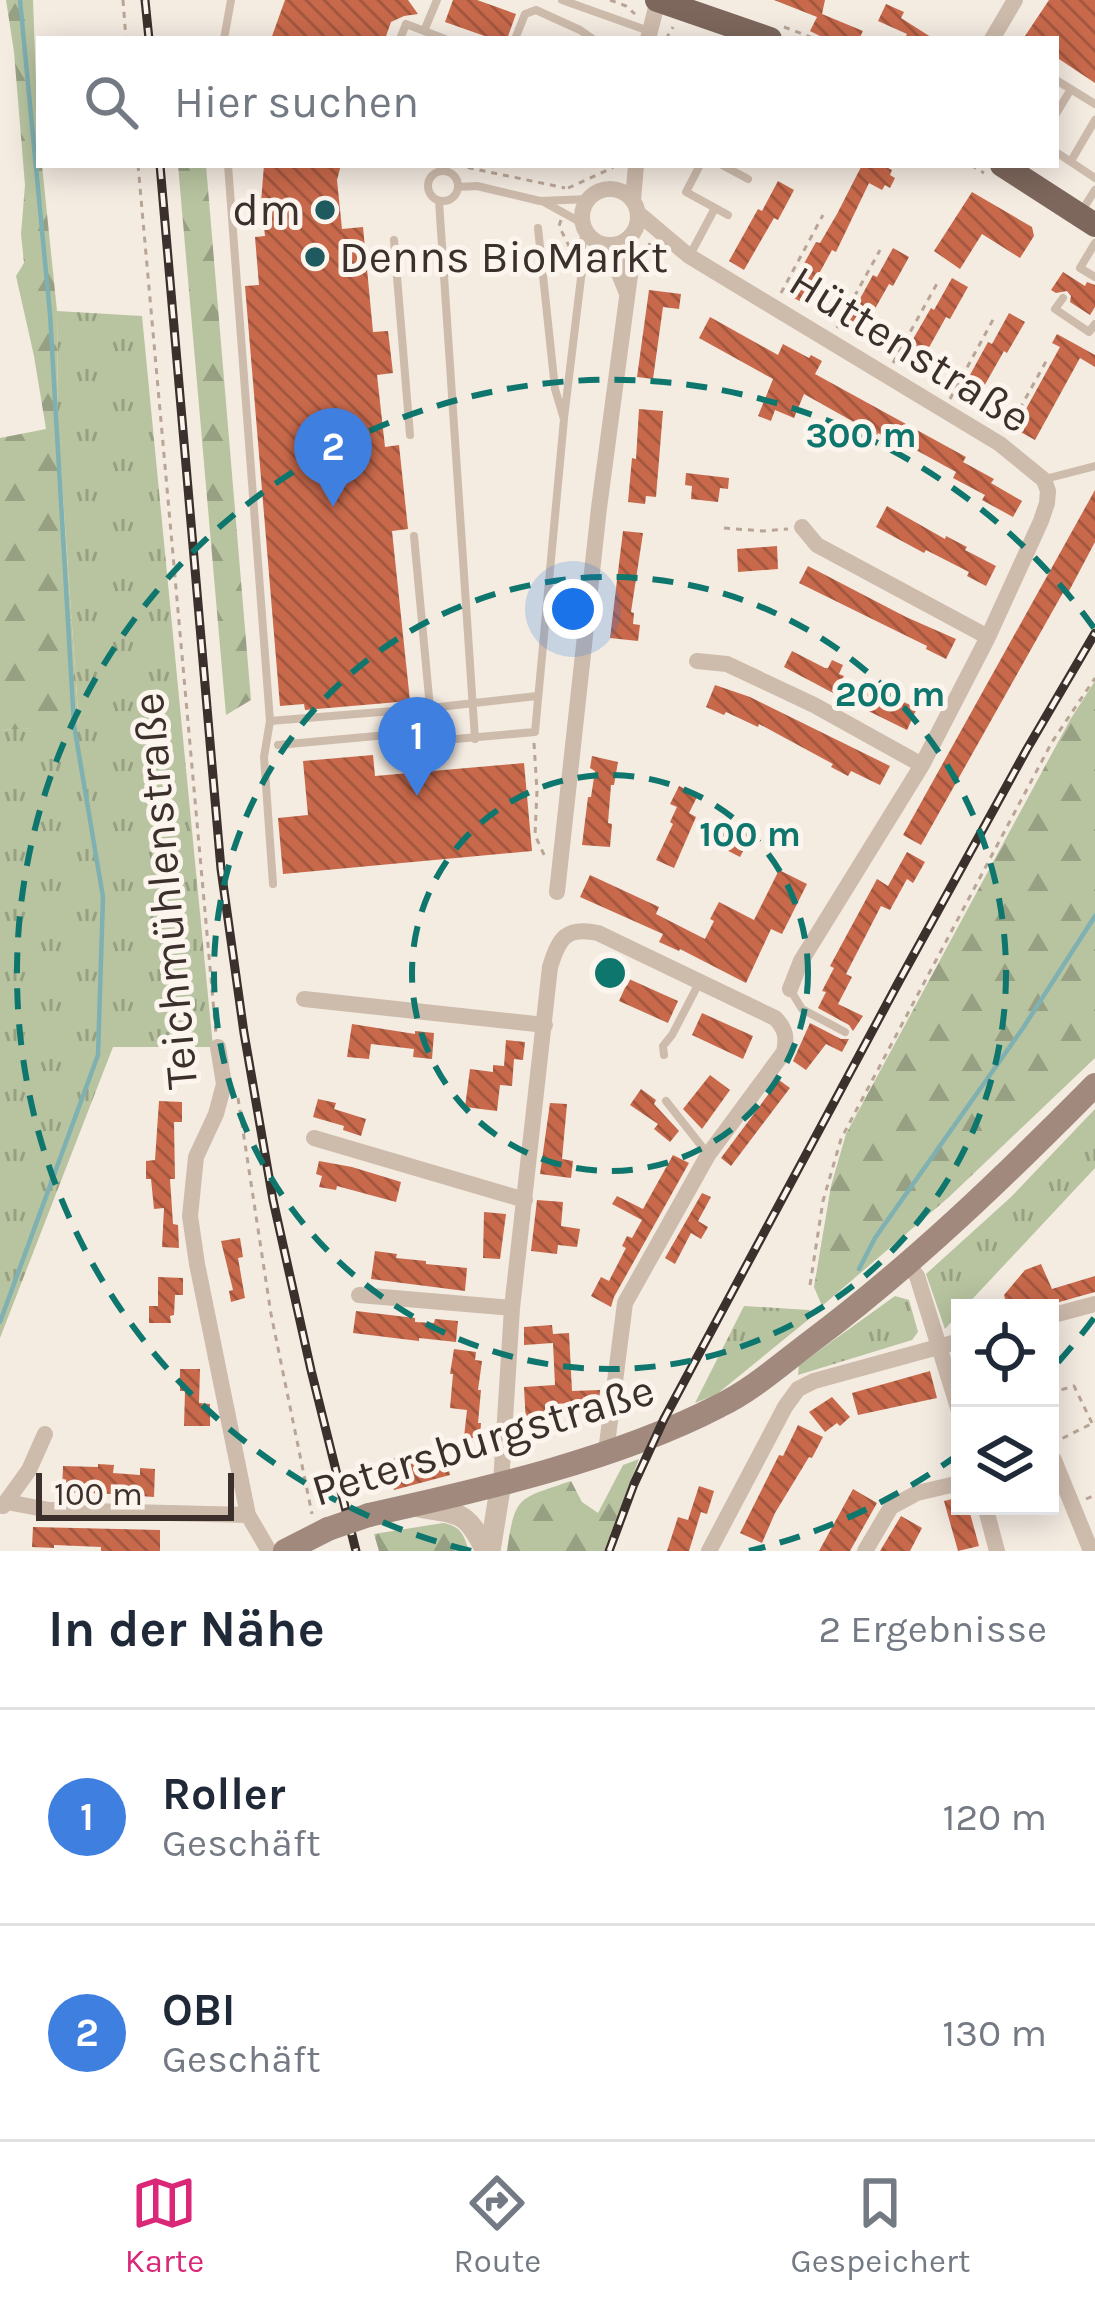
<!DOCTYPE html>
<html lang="de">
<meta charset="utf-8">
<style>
body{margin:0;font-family:Karla,sans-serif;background:#f6f6f7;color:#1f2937}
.controls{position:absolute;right:36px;bottom:36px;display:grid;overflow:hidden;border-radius:0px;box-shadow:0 6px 30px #0003}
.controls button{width:108px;height:108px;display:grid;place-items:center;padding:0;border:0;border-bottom:3px solid #e0e1e3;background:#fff;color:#1f2937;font:60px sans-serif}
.scale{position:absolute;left:36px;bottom:30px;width:198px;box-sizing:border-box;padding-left:12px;border:6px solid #3b302b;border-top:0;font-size:33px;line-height:42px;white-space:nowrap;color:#3b302b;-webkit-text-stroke:9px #fbf5ee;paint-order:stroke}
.you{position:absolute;left:573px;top:609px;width:42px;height:42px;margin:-30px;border:9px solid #fff;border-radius:50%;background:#1a73e8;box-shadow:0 0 0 18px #1a73e833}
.badge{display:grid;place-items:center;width:78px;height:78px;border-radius:50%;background:#db2777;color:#fff;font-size:39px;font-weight:700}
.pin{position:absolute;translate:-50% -99px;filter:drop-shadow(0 3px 6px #0008)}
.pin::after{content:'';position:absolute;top:63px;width:42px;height:36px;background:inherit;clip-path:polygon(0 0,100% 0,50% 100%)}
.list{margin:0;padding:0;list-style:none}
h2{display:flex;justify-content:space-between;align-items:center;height:156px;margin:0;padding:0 48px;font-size:51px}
h2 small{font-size:39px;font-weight:400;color:#747a83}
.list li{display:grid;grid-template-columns:78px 1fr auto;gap:36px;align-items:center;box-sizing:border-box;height:216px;padding:0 48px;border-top:3px solid #e0e1e3}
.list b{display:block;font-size:45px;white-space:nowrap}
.list p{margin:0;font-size:39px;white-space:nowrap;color:#747a83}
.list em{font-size:39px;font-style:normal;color:#747a83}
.icon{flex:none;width:66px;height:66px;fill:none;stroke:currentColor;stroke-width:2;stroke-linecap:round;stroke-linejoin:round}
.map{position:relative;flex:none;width:1095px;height:1551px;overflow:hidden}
.search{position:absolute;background:#fff;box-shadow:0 6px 30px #0003;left:36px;right:36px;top:36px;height:132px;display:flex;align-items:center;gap:30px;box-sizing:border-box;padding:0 42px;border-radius:0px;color:#747a83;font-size:45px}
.sheet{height:588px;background:#fff}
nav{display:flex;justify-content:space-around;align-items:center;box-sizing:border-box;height:168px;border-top:3px solid #e0e1e3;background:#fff;font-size:33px;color:#747a83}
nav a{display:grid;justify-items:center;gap:6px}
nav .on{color:#db2777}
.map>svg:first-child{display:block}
.grass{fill:url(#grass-tufts)}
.forest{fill:url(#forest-firs)}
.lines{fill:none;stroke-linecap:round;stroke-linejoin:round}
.stream{stroke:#7fb0b2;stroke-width:4.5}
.building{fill:url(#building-back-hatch)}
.path{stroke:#b9a596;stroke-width:3;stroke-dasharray:6 6;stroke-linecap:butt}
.service{stroke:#cdbbac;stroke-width:8}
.minor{stroke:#cdbbac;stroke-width:16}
.tertiary{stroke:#cdbbac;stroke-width:21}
.secondary{stroke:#a18a7d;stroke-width:24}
.primary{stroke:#7d675c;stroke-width:24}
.rail-casing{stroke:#3b302b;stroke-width:9}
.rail{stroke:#fbf5ee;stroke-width:4.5;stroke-dasharray:14;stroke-linecap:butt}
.secondary-bridge{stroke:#a18a7d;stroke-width:24}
.ring{fill:none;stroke:#0f766e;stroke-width:6;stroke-dasharray:21 15}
.poi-dot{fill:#1f5a5e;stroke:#fbf5ee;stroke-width:4.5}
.labels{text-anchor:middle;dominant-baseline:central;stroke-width:10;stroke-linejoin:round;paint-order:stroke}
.poi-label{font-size:45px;fill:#3b302b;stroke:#fbf5ee;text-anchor:end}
.street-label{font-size:45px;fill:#3b302b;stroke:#fbf5ee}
.centre{fill:#0f766e;stroke:#fbf5ee;stroke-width:6}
.ring-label{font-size:36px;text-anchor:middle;font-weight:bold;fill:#0f766e;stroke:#fbf5ee;stroke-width:10;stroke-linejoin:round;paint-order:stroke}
</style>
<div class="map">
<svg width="1095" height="1551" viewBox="0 0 1095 1551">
<defs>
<pattern id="grass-tufts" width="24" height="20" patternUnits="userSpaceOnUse" patternTransform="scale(3)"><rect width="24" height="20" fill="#b8c4a0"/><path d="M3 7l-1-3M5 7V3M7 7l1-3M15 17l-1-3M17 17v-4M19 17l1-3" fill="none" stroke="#97a083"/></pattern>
<pattern id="forest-firs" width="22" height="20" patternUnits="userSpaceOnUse" patternTransform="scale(3)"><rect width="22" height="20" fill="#b8c4a0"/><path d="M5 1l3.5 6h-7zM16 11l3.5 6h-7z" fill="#97a083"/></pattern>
<pattern id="building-back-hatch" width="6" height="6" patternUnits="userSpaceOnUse" patternTransform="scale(3)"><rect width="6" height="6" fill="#c8694b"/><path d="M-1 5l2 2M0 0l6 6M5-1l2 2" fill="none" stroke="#a4573f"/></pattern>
</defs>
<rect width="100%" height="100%" fill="#f4ebe1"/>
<!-- grass -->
<path class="grass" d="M57 311 142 316 213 1047H113L0 1338V730L79 725 58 428Z
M1095 1109V1168L964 1308H960V1312L945 1329 926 1274 1011 1197Z
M895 1296 909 1300 918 1332 912 1340 798 1375 799 1365Z
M744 1306 809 1310 814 1315 717 1394 695 1403Z"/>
<!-- forest -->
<path class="forest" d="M6 0H33L39 165H42L57 311 58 428 79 726 0 730V438L46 429 34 356 16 276 24 263 21 234 25 185 14 52Z
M178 165H206L251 700 226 715Z
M1095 681V1058L949 1197 822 1306 814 1287 831 1186 846 1134 1070 720Z
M639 1459 604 1551H507C515 1494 519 1499 571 1481L582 1502 598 1513 623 1465Z
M443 1523C461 1526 464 1535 469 1551H379L374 1534Z"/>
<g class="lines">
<!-- stream -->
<path class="stream" d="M859 1269 875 1238 1023 1028 1095 916
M0 1322 98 1055 103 897 74 725 50 314 20 0"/>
</g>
<!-- building -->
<path class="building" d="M285 0H408L418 14 404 16 391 22 385 39H271Z
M453 0H477L516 14 507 39H493L445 22Z
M774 0H825L822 14 863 31 859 39H826L810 31 817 17Z
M1049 0H1095V83L1056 57V39H1023Z
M886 4 904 12 901 18 934 39H904L907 34 878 21Z
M264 165H341L337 180 342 229 363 227 373 332 388 331 393 373 377 375 385 447 399 445 408 529 392 531 410 701 305 710 304 704 280 706 245 286 259 285 255 237 265 236 261 202Z
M862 165H882L892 170 890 175 895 178 890 188 885 185 882 190 869 183 836 252 832 250 803 303 787 294 816 242 820 243 837 214Z
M778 181 794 190 778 220 774 218 744 270 729 261 758 209 762 211Z
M972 192 1032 227 1034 236 1020 258 982 234 960 269 934 251Z
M893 248 909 257 893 286 889 284 859 337 844 328 873 275 877 277Z
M1063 272 1085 286 1087 282 1095 285V307L1090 315 1070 302 1071 296 1067 291 1056 293 1051 290Z
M952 278 968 287 950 319 946 317 917 369 901 360 931 308 934 310Z
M649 290 681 294 679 309 663 307 653 379 637 377Z
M1009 313 1025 322 1007 353 1004 351 974 404 959 395 988 342 992 344Z
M710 317 778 355 783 344 809 358 811 355 822 361 815 374 966 457 963 462 994 479 991 483 1022 501 1013 517 982 500 985 495 953 478 956 472 905 444 903 447 878 433 877 435 804 394 794 418 775 410 771 421 758 416 773 379 699 338Z
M1057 334 1095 355V367L1080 358 1035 440 1015 429 1060 347 1052 343Z
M639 409 663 411 656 497 646 496 645 504 628 502 632 458 636 459Z
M686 473 729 478 728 489 720 488 718 502 691 499 692 486 685 485Z
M1095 490V542L1069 591 1065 589 921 845 903 835Z
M887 506 945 539 946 536 967 547 965 550 996 566 986 586 967 576 969 572 926 550 924 553 876 527Z
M623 531 643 533 631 612 634 613 633 624 640 625 638 641 610 638Z
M777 546 778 569 738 572 737 549Z
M808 566 906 617 956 639 946 659 926 649 927 646 799 583Z
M792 651 825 668H828L832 660 843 665 839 674 844 676 835 694 784 667Z
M863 684 917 708 907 730 854 704Z
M715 685 750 697 890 766 880 785 851 771 848 776 831 767 833 764 759 724 758 727 726 712 724 715 706 707Z
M373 755 375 776 524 763 532 851 283 874 278 818 308 815 303 761Z
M592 756 618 762 614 785H611L608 823 612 824 610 847 582 845 588 797H591L595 771 590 768Z
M679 786 698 795 689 813 696 817 674 868 656 860 673 824 670 822 677 807 670 804Z
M724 821 751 836 740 857 713 843Z
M907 852 925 862 913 883 907 879 890 910 881 906 846 974 852 977 838 1004 863 1016 853 1031 849 1025 818 1008 826 992 822 991 834 968 830 966 877 879 888 886Z
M779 870 807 884 782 934 771 929 746 983 680 949 679 951 659 942 663 934 580 897 590 875 659 907 656 914 705 939 714 921 710 919 719 902 754 920Z
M629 979 678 1001 668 1023 619 1001Z
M702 1013 753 1036 743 1059 692 1035Z
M810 1023 841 1039H849L842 1052 826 1044 806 1070 793 1061Z
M352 1024 415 1034V1031L434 1033 432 1059 413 1057 414 1049 371 1044 369 1059 347 1057Z
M506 1040 525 1042 523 1060 514 1059 512 1086 500 1085 497 1111 465 1107 470 1069 493 1072V1065L504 1066Z
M710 1075 730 1090 702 1129 683 1109Z
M779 1080 790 1088 731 1166 721 1158Z
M641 1089 656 1100 654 1104 679 1131 670 1142 654 1129 658 1124 630 1105Z
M318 1099 336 1103 334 1109 366 1119 361 1136 343 1130 344 1126 313 1117Z
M159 1101 182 1102V1122H174L175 1179H170L173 1224 178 1225 179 1248 162 1247 164 1208 154 1209 151 1179H146V1161L155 1160Z
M550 1103 567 1104 562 1159 573 1161 571 1178 540 1174Z
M673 1155 689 1163 614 1297 611 1307 591 1296 601 1277 609 1281 626 1248 622 1246 627 1236 632 1238 642 1220 612 1204 617 1196 643 1209Z
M319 1161 352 1167 401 1182 396 1202 337 1186 336 1190 319 1187 322 1176 316 1174Z
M702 1193 711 1197 698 1221 708 1227 701 1239 691 1233 675 1264 665 1258Z
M537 1200 563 1202 561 1226 580 1229 577 1247 558 1245 557 1254 531 1251Z
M484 1212 506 1214 500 1259 483 1258Z
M240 1238 243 1257 238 1258 245 1298 231 1302 229 1291 233 1290 221 1241Z
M375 1251 397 1254 396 1258 426 1261V1264L467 1268 465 1291 371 1279Z
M1041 1264 1052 1289 1095 1276V1292L1038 1308H1007L1004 1295 1025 1270Z
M158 1277 183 1278V1295H175L174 1315 170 1316 171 1323H149V1306H158Z
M356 1311 415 1318V1322L434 1323 435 1319 458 1321 456 1342 419 1338V1341L353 1333Z
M552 1325 553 1334 569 1333 572 1391 600 1390 599 1403H594V1408H582V1403L545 1404 546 1423 526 1424 524 1387 555 1385 553 1343 524 1345V1327Z
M454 1349 476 1352 475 1360 482 1361 478 1390H481L478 1423H481L480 1439 464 1437 467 1410 450 1408 453 1374H450Z
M180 1369H200L199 1403 210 1404V1426H184L185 1391H180Z
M930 1371 937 1398 858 1415 852 1393Z
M832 1397 850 1417 840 1426 837 1423 825 1432 809 1412Z
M798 1425 823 1437 812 1458 809 1457 775 1513 762 1543 740 1533 779 1455 783 1456Z
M411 1454 413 1462 445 1454 450 1475 394 1490 385 1461Z
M98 1464 114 1465 113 1473 140 1475V1468L155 1469 154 1497 140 1496V1490L113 1489 112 1494 62 1492 63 1466 98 1467Z
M699 1486 714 1491 707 1514 701 1512 689 1551H667L678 1517 688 1520Z
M853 1489 877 1503 850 1551H819Z
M960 1497V1506H968L979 1546 958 1551 944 1501Z
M901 1516 922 1528 910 1551H880Z
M33 1527 160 1530V1551H101V1547L54 1545V1548L32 1547Z"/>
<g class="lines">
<!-- path -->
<path class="path" d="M123 0 126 39
M610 0 626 6 635 14
M784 27 816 39
M666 39 673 27
M138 165 216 1034
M456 165 565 188
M971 165 984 173
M568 188 612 168 613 165
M561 220 559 226 571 250
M641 257 646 255 651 240
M781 293 823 215
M837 328 880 250
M893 363 939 280
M950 399 995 316
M1008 430 1048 358
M724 528 763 531 788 529
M534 743 537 791 535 835 545 857
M238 1098 271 1314 312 1514
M810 1285 823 1201 841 1139 1052 742 1095 678
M1050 1393 1074 1386 1092 1423
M1055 1447 1059 1440 1095 1422
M1086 1499 1095 1495"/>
<!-- service -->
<path class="service" d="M562 0 649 31
M424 31 437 0
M224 39 231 0
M400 39 406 24 445 39
M515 39 525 14 536 10 580 30 593 39
M1056 80 1095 104
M1056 114 1071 89
M1056 152 1095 178
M1071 161 1095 120
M228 165 270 721 430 708
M700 165 686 192 728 215
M722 165 748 179
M428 186a15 15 0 1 1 30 0a15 15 0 1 1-30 0Z
M458 187 477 186 540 201 588 199
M439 201 475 739
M542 201 582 223
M1083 209 1095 190
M394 240 410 435
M1095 243 1080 268 1095 277
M690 255 715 208
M581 276 589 260 603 245
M1063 298 1055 309 1089 332 1095 324
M564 418 581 278 580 257 585 232
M1045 479 1095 466
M414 536 430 708 537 696
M270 721 264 757 273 884
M278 745 387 735V745L535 732 564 419 555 389 538 228
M791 991 802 1009 845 1032
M664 1055 663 1046 672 1035 699 983
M666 1101 707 1153"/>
<!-- minor -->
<path class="minor" d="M648 39 658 0
M992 39 1015 0
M582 217a28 28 0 1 1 56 0a28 28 0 1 1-56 0Z
M633 200 636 165
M638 213 689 256 1000 444 1044 480 1048 491 1047 503 1041 521 988 637 922 765 801 961 790 989
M608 246 626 291
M802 527 817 545 988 637
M697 661 727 664 814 705 922 765
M557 892 599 508 630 275 624 242
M304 999 545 1025
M218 1047 224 1084 216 1114 196 1157 190 1216 197 1264 248 1515 269 1551
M314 1138 525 1200
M907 1264 917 1276 960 1414
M359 1295 512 1308
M1050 1316 1095 1304
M1050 1461 1054 1460 1091 1551
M501 1483 512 1308 550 967C559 938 566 926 598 933L775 1018C786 1029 787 1038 784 1052L708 1155 625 1303 606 1452
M7 1502 49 1510 248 1515
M3 1506 29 1470 45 1434
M985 1506 997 1551
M709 1551 785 1407 798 1389 814 1381 960 1341
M865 1551 891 1507 917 1493 960 1483"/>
<!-- tertiary -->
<path class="tertiary" d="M418 1507C460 1514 466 1510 486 1551
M490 1551 501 1483"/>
<!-- secondary -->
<path class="secondary" d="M369 1515C482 1490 617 1459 719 1406 752 1390 780 1365 809 1343 912 1266 1005 1176 1095 1085
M285 1551 328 1529"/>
<!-- primary -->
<path class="primary" d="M657 0 770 39
M1002 165 1095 225"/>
<defs>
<path id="rail" d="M145 0 149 39
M160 165 221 869 244 1033 273 1200 311 1370 356 1551
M609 1551 634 1484 664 1419 897 985 1027 749 1095 633"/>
</defs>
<!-- rail casing -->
<use href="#rail" class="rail-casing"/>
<!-- rail -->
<use href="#rail" class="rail"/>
<!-- secondary-bridge -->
<path class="secondary-bridge" d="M328 1529 369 1515"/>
</g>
<!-- distance rings -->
<g class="ring">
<circle cx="610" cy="973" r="198"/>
<circle cx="610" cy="973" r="396"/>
<path d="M1094 1318A594 594 0 0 1 1051 1370M959 1454A594 594 0 0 1 749 1551M471 1551A594 594 0 1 1 1094 628"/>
</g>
<!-- markers -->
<g class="poi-dot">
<circle cx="325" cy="210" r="12"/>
<circle cx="315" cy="257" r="12"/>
</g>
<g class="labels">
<!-- poi labels -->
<g class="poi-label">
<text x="301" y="210">dm</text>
<text x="339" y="257" text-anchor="start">Denns BioMarkt</text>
</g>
<!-- street labels -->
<g class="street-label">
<text transform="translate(910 349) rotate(32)">Hüttenstraße</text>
<text transform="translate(165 891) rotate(-95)">Teichmühlenstraße</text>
<text transform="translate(483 1440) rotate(-17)">Petersburgstraße</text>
</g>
</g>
<circle cx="610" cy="973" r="18" class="centre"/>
<g class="ring-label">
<text x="861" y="447">300 m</text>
<text x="890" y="706">200 m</text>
<text x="750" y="846">100 m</text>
</g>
</svg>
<div class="controls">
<button><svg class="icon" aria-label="locate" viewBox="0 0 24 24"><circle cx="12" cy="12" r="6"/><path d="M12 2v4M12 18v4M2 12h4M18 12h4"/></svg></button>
<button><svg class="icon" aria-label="layers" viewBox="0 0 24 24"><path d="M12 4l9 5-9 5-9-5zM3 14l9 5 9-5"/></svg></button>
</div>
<div class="scale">100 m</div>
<div class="you"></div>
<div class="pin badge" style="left:417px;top:796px;background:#3f7fe0">1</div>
<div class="pin badge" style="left:333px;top:507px;background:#3f7fe0">2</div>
<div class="search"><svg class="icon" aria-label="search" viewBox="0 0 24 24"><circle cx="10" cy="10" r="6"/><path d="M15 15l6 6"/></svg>Hier suchen</div>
</div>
<section class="sheet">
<h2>In der Nähe<small>2 Ergebnisse</small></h2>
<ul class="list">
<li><span class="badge" style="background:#3f7fe0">1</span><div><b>Roller</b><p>Geschäft</p></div><em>120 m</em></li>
<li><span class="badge" style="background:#3f7fe0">2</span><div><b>OBI</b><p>Geschäft</p></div><em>130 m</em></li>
</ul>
</section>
<nav>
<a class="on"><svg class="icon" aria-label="map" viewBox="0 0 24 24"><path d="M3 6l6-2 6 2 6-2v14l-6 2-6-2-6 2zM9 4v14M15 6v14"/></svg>Karte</a>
<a><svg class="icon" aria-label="directions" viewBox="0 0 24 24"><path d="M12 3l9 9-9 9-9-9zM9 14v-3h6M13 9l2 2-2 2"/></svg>Route</a>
<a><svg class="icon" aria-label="saved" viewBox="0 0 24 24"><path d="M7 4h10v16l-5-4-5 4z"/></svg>Gespeichert</a>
</nav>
